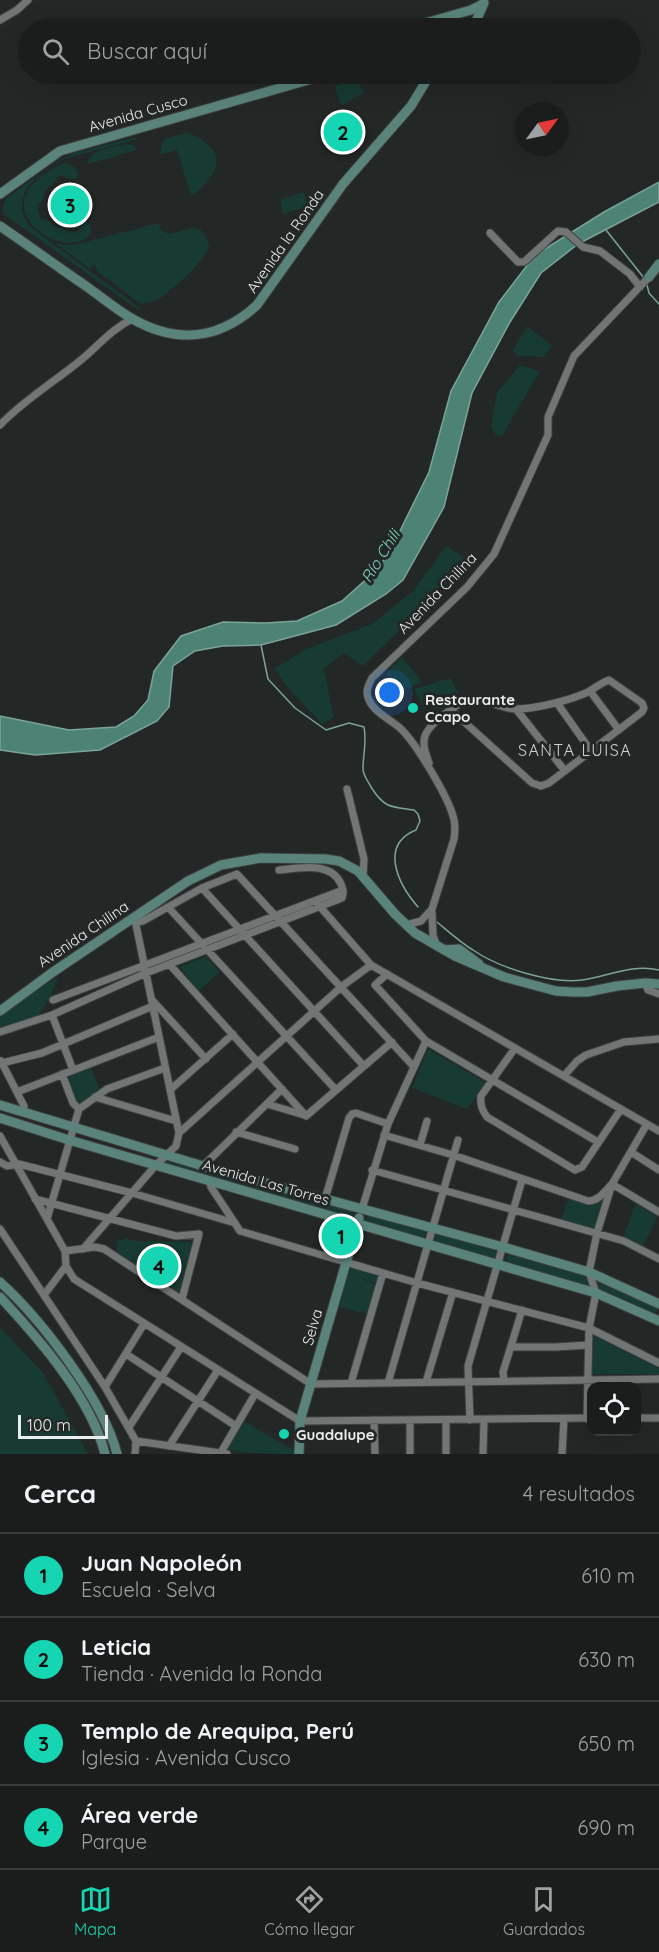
<!DOCTYPE html>
<html lang="es">
<meta charset="utf-8">
<style>
body{margin:0;font-family:Quicksand,sans-serif;background:#272a29;color:#f1f3f6}
.controls{position:absolute;right:18px;bottom:18px;display:grid;overflow:hidden;border-radius:12px;box-shadow:0 6px 24px #0002}
.controls button{width:54px;height:54px;display:grid;place-items:center;padding:0;border:0;border-bottom:2px solid #383b3b;background:#1a1d1c;color:#f1f3f6;font:30px sans-serif}
.compass{position:absolute;left:515px;top:102px;width:54px;height:54px;border-radius:50%;background:#1a1d1c;box-shadow:0 6px 24px #0002;rotate:57deg}
.scale{position:absolute;left:18px;bottom:15px;width:90px;box-sizing:border-box;padding-left:6px;border:3px solid #eaedec;border-top:0;font-size:16px;line-height:21px;white-space:nowrap;color:#eaedec;-webkit-text-stroke:4px #232726;paint-order:stroke}
.you{position:absolute;left:390px;top:693px;width:21px;height:21px;margin:-15px;border:4px solid #fff;border-radius:50%;background:#1a73e8;box-shadow:0 0 0 9px #1a73e833}
.badge{display:grid;place-items:center;width:39px;height:39px;border-radius:50%;background:#15d5b3;color:#111;font-size:20px;font-weight:700}
.pin{position:absolute;translate:-50% -50%;border:3px solid #fff;box-shadow:0 2px 6px #0006}
.list{margin:0;padding:0;list-style:none}
h2{display:flex;justify-content:space-between;align-items:center;height:78px;margin:0;padding:0 24px;font-size:26px}
h2 small{font-size:20px;font-weight:400;color:#9fa2a3}
.list li{display:grid;grid-template-columns:39px 1fr auto;gap:18px;align-items:center;box-sizing:border-box;height:84px;padding:0 24px;border-top:2px solid #383b3b}
.list b{display:block;font-size:22px;white-space:nowrap}
.list p{margin:0;font-size:20px;white-space:nowrap;color:#9fa2a3}
.list em{font-size:20px;font-style:normal;color:#9fa2a3}
.icon{flex:none;width:33px;height:33px;fill:none;stroke:currentColor;stroke-width:2;stroke-linecap:round;stroke-linejoin:round}
.map{position:relative;flex:none;width:659px;height:1454px;overflow:hidden}
.search{position:absolute;background:#1a1d1c;box-shadow:0 6px 24px #0002;left:18px;right:18px;top:18px;height:66px;display:flex;align-items:center;gap:15px;box-sizing:border-box;padding:0 21px;border-radius:33px;color:#9fa2a3;font-size:22px}
.sheet{height:414px;background:#1a1d1c}
nav{display:flex;justify-content:space-around;align-items:center;box-sizing:border-box;height:84px;border-top:2px solid #383b3b;background:#1a1d1c;font-size:16px;color:#9fa2a3}
nav a{display:grid;justify-items:center;gap:3px}
nav .on{color:#15d5b3}
.map>svg:first-child{display:block}
.green{fill:#173a32}
.water{fill:#4d8375;stroke:#7ca399;stroke-width:1.5}
.lines{fill:none;stroke-linecap:round;stroke-linejoin:round}
.stream{stroke:#7ca399;stroke-width:1.5}
.street-casing{stroke:#3e4140;stroke-width:9}
.secondary-casing{stroke:#3e4140;stroke-width:11}
.street{stroke:#717674;stroke-width:7}
.secondary{stroke:#5a847b;stroke-width:9}
.poi-dot{fill:#15d5b3;stroke:#232726;stroke-width:2}
.labels{text-anchor:middle;dominant-baseline:central;stroke-width:6;stroke-linejoin:round;paint-order:stroke}
.street-label{font-size:15px;fill:#eaedec;stroke:#232726}
.poi-label{font-size:15px;font-weight:bold;fill:#eaedec;stroke:#232726;text-anchor:start}
.water-label{font-size:16px;font-style:italic;fill:#7fd6bf;stroke:#232726}
.neighbourhood-label{font-size:16px;letter-spacing:1.5px;fill:#ced3d2;stroke:#232726}
</style>
<div class="map">
<svg width="659" height="1454" viewBox="0 0 659 1454">
<rect width="100%" height="100%" fill="#232726"/>
<!-- green -->
<path class="green" d="M355 79 365 92 343 105H341L335 86Z
M185 133C194 134 199 137 206 143 223 158 217 169 205 184 200 189 197 193 191 196L177 150 160 155 161 146 165 139Z
M136 137 137 142 134 140 67 158C41 170 7 194 29 226L141 309 138 310 5 215 2 210 5 199 59 160 74 153Z
M127 144 133 145 137 150 88 164C88 149 114 147 127 144Z
M66 163 76 168 78 175 77 179 65 178 63 175 56 177 57 180 45 191 42 202 37 204 41 220 46 218 55 226 69 230 70 233 79 230V227L87 221C102 238 75 245 62 242 40 238 12 213 29 189 36 179 54 166 66 163Z
M304 192 308 206 283 214 280 199Z
M159 223 161 230 169 234 193 228 201 230C204 235 210 242 209 248 207 258 166 297 155 301 151 303 145 303 141 304L97 271V268L93 265 90 269 55 243 65 245 77 244Z
M527 326 552 346 544 357 517 356 513 350Z
M520 365 540 371 502 436 496 435 491 428 497 393Z
M446 546 465 558 443 588 363 666 344 653 323 669C329 684 329 701 334 717L323 725 288 688 274 669 306 649 372 624 413 591Z
M402 657 422 682 399 693 386 674Z
M450 678 459 694 434 710 432 706 424 709 414 689Z
M206 956 220 972 198 991 180 967Z
M58 977 49 999 39 1015 0 1030V1014Z
M428 1049 487 1083 467 1109 412 1088Z
M91 1068 100 1091 78 1103C72 1098 68 1085 69 1077Z
M165 1158 350 1210 353 1213V1217L351 1219 163 1164Z
M569 1198 589 1206 603 1198 594 1230 561 1220Z
M636 1203 657 1217 643 1247 623 1238Z
M370 1215 425 1230 426 1233 423 1239 367 1223 364 1220Z
M437 1234 494 1250 497 1256 496 1259 491 1261 435 1243 434 1237Z
M124 1238 136 1241 192 1242 179 1292 161 1281H156C151 1270 140 1270 131 1265 126 1262 121 1255 116 1251L118 1239 123 1241Z
M509 1254 587 1275 590 1284 587 1286 507 1262 506 1257Z
M348 1263 379 1273 376 1283 358 1278 377 1285 367 1314 340 1307 345 1289 339 1307 335 1306Z
M600 1279 657 1307V1311L654 1315 626 1300 600 1289 598 1282Z
M0 1327 44 1374 88 1454H0Z
M592 1334 659 1366V1374H592Z
M244 1421 295 1451V1454C275 1454 243 1454 226 1449Z"/>
<!-- water -->
<path class="water" d="M659 182V202L578 244 541 273 510 322 472 393 444 507 403 580 386 594 336 625 261 645 223 646 195 651 173 666 169 707 157 721 100 750 35 755 0 750V716L69 730 116 727 134 716 148 700 154 671 181 636 223 622 265 623 297 621 342 601 372 574 389 553 429 472 451 391 499 302 535 255 604 212Z"/>
<g class="lines">
<!-- stream -->
<path class="stream" d="M606 230 644 278
M647 285 649 293 659 304
M261 645 268 679 295 708 326 730 349 723 364 727C367 742 363 754 363 769 363 775 368 781 371 787 384 808 391 807 414 810L418 814 420 821 416 830C379 845 398 884 418 907
M437 922C449 932 460 942 473 950 499 968 551 984 582 980 609 976 632 964 659 970"/>
<defs>
<path id="street" d="M0 20 17 10 28 0
M490 233 518 262H524L558 231 566 232 583 247 600 251 630 274 640 287
M0 425C24 400 54 382 81 360 98 346 112 329 132 319
M590 691 619 730
M557 703 591 751
M516 709 565 771
M429 763C426 754 422 745 425 736 429 724 463 697 476 699 489 700 502 709 516 709 536 709 571 700 588 692 595 688 601 683 609 680L642 703 644 708 642 712 549 783 541 786 532 783 451 710
M347 789 364 859 363 877
M202 888 363 1065
M315 901 371 965 659 1131
M168 907 336 1090
M432 912 433 935 437 947
M135 922 143 921 202 888 237 874 414 1067
M406 925 421 921 432 909 454 839C455 832 456 824 453 816 447 795 416 743 400 728 390 719 375 713 369 700 365 692 368 686 372 678L467 587 494 554 548 435V417L574 356 649 277
M170 965 306 1116
M387 974 375 985 426 1041 598 1142
M645 983 648 990 659 994
M53 1000 343 890
M153 1001 206 1059
M52 1015 73 1070
M0 1032 52 1015 146 973 342 898C344 892 343 890 341 884 331 861 299 868 279 870
M515 1048 481 1096C480 1105 482 1110 487 1117L575 1170 582 1167 621 1109
M1 1061 24 1106 23 1112
M2 1063 42 1053 153 1006
M62 1074 73 1103 79 1109
M564 1076 577 1061 586 1055 624 1042 659 1039
M170 1090 233 1034
M17 1092 159 1037
M95 1097 176 1121
M267 1104 304 1115
M306 1116 392 1042
M236 1132 295 1149
M179 1133 341 987 371 965
M384 1135 453 1155 588 1201C599 1201 605 1191 612 1184L659 1212
M0 1136 65 1251 66 1266 74 1279 300 1421 592 1418
M420 1145 427 1121
M631 1152 659 1170
M0 1162 7 1166 19 1164 132 1193 235 1223
M203 1166 282 1089
M372 1170 624 1241 659 1259
M210 1181 211 1187 240 1231 417 1283 589 1328 659 1363
M35 1199 176 1236 199 1234 182 1299
M325 1199 349 1118 352 1114 356 1113 388 1124
M362 1209 388 1124 426 1041
M47 1219 79 1109 107 1089 165 1068
M0 1229 105 1387 136 1441 135 1454
M83 1249 156 1165 176 1146 179 1133 135 920
M65 1251 95 1247 104 1249 311 1384 659 1379
M44 1295 66 1266
M511 1347H556L588 1345
M126 1354 236 1426
M504 1381 503 1372 522 1310
M426 1382 453 1292
M351 1383 383 1273
M388 1383 458 1140
M105 1387 144 1324
M636 1418H659
M587 1419 589 1328 596 1293 589 1272 597 1233 612 1184 647 1124
M374 1420 375 1454
M410 1420V1454
M470 1420 468 1366 522 1180
M129 1427 181 1347
M136 1441 227 1454
M169 1446 218 1370
M220 1454 255 1394
M446 1454V1420
M483 1454 484 1420
M562 1454 564 1419"/>
<path id="secondary" d="M408 28 471 10 483 4
M473 28 484 3
M0 194 60 151 329 74
M0 226C28 245 55 265 83 284 99 295 114 308 131 318 177 345 220 339 257 305L343 184 411 106 428 78 433 74
M649 277 659 264
M444 950 459 949 479 964
M0 1011 53 972 188 881 221 865 261 858 325 859 339 861 358 871 395 914 415 933 455 956 504 977 556 991 573 992H587L617 986 645 983 659 984
M0 1105 203 1166 503 1247 589 1272 659 1304
M0 1118 69 1140 596 1293 659 1321
M0 1282C41 1319 104 1401 117 1454
M0 1297C39 1339 91 1398 105 1454
M299 1454 300 1421 359 1218"/>
</defs>
<!-- street casing -->
<use href="#street" class="street-casing"/>
<!-- secondary casing -->
<use href="#secondary" class="secondary-casing"/>
<!-- street -->
<use href="#street" class="street"/>
<!-- secondary -->
<use href="#secondary" class="secondary"/>
</g>
<!-- markers -->
<g class="poi-dot">
<circle cx="413" cy="708" r="6"/>
<circle cx="284" cy="1434" r="6"/>
</g>
<g class="labels">
<!-- street labels -->
<g class="street-label">
<text transform="translate(138 113) rotate(-16)">Avenida Cusco</text>
<text transform="translate(285 241) rotate(-55)">Avenida la Ronda</text>
<text transform="translate(437 593) rotate(-46)">Avenida Chilina</text>
<text transform="translate(83 934) rotate(-34)">Avenida Chilina</text>
<text transform="translate(266 1182) rotate(16)">Avenida Las Torres</text>
<text transform="translate(312 1327) rotate(-74)">Selva</text>
</g>
<!-- poi labels -->
<g class="poi-label">
<text x="425" y="699">Restaurante<tspan x="425" dy="17">Ccapo</tspan></text>
<text x="296" y="1434">Guadalupe</text>
</g>
<!-- water labels -->
<g class="water-label">
<text transform="translate(380 556) rotate(-58)">Río Chili</text>
</g>
<!-- neighbourhood labels -->
<g class="neighbourhood-label">
<text x="575" y="750">SANTA LUISA</text>
</g>
</g>
</svg>
<div class="controls">
<button><svg class="icon" aria-label="locate" viewBox="0 0 24 24"><circle cx="12" cy="12" r="6"/><path d="M12 2v4M12 18v4M2 12h4M18 12h4"/></svg></button>
</div>
<svg class="compass" viewBox="-18 -18 36 36"><path d="M0-13l5 13h-10z" fill="#e53935"/><path d="M0 13l5-13h-10z" fill="#9fa2a3"/></svg>
<div class="scale">100 m</div>
<div class="you"></div>
<div class="pin badge" style="left:341px;top:1236px">1</div>
<div class="pin badge" style="left:343px;top:132px">2</div>
<div class="pin badge" style="left:70px;top:205px">3</div>
<div class="pin badge" style="left:159px;top:1266px">4</div>
<div class="search"><svg class="icon" aria-label="search" viewBox="0 0 24 24"><circle cx="10" cy="10" r="6"/><path d="M15 15l6 6"/></svg>Buscar aquí</div>
</div>
<section class="sheet">
<h2>Cerca<small>4 resultados</small></h2>
<ul class="list">
<li><span class="badge">1</span><div><b>Juan Napoleón</b><p>Escuela · Selva</p></div><em>610 m</em></li>
<li><span class="badge">2</span><div><b>Leticia</b><p>Tienda · Avenida la Ronda</p></div><em>630 m</em></li>
<li><span class="badge">3</span><div><b>Templo de Arequipa, Perú</b><p>Iglesia · Avenida Cusco</p></div><em>650 m</em></li>
<li><span class="badge">4</span><div><b>Área verde</b><p>Parque</p></div><em>690 m</em></li>
</ul>
</section>
<nav>
<a class="on"><svg class="icon" aria-label="map" viewBox="0 0 24 24"><path d="M3 6l6-2 6 2 6-2v14l-6 2-6-2-6 2zM9 4v14M15 6v14"/></svg>Mapa</a>
<a><svg class="icon" aria-label="directions" viewBox="0 0 24 24"><path d="M12 3l9 9-9 9-9-9zM9 14v-3h6M13 9l2 2-2 2"/></svg>Cómo llegar</a>
<a><svg class="icon" aria-label="saved" viewBox="0 0 24 24"><path d="M7 4h10v16l-5-4-5 4z"/></svg>Guardados</a>
</nav>
